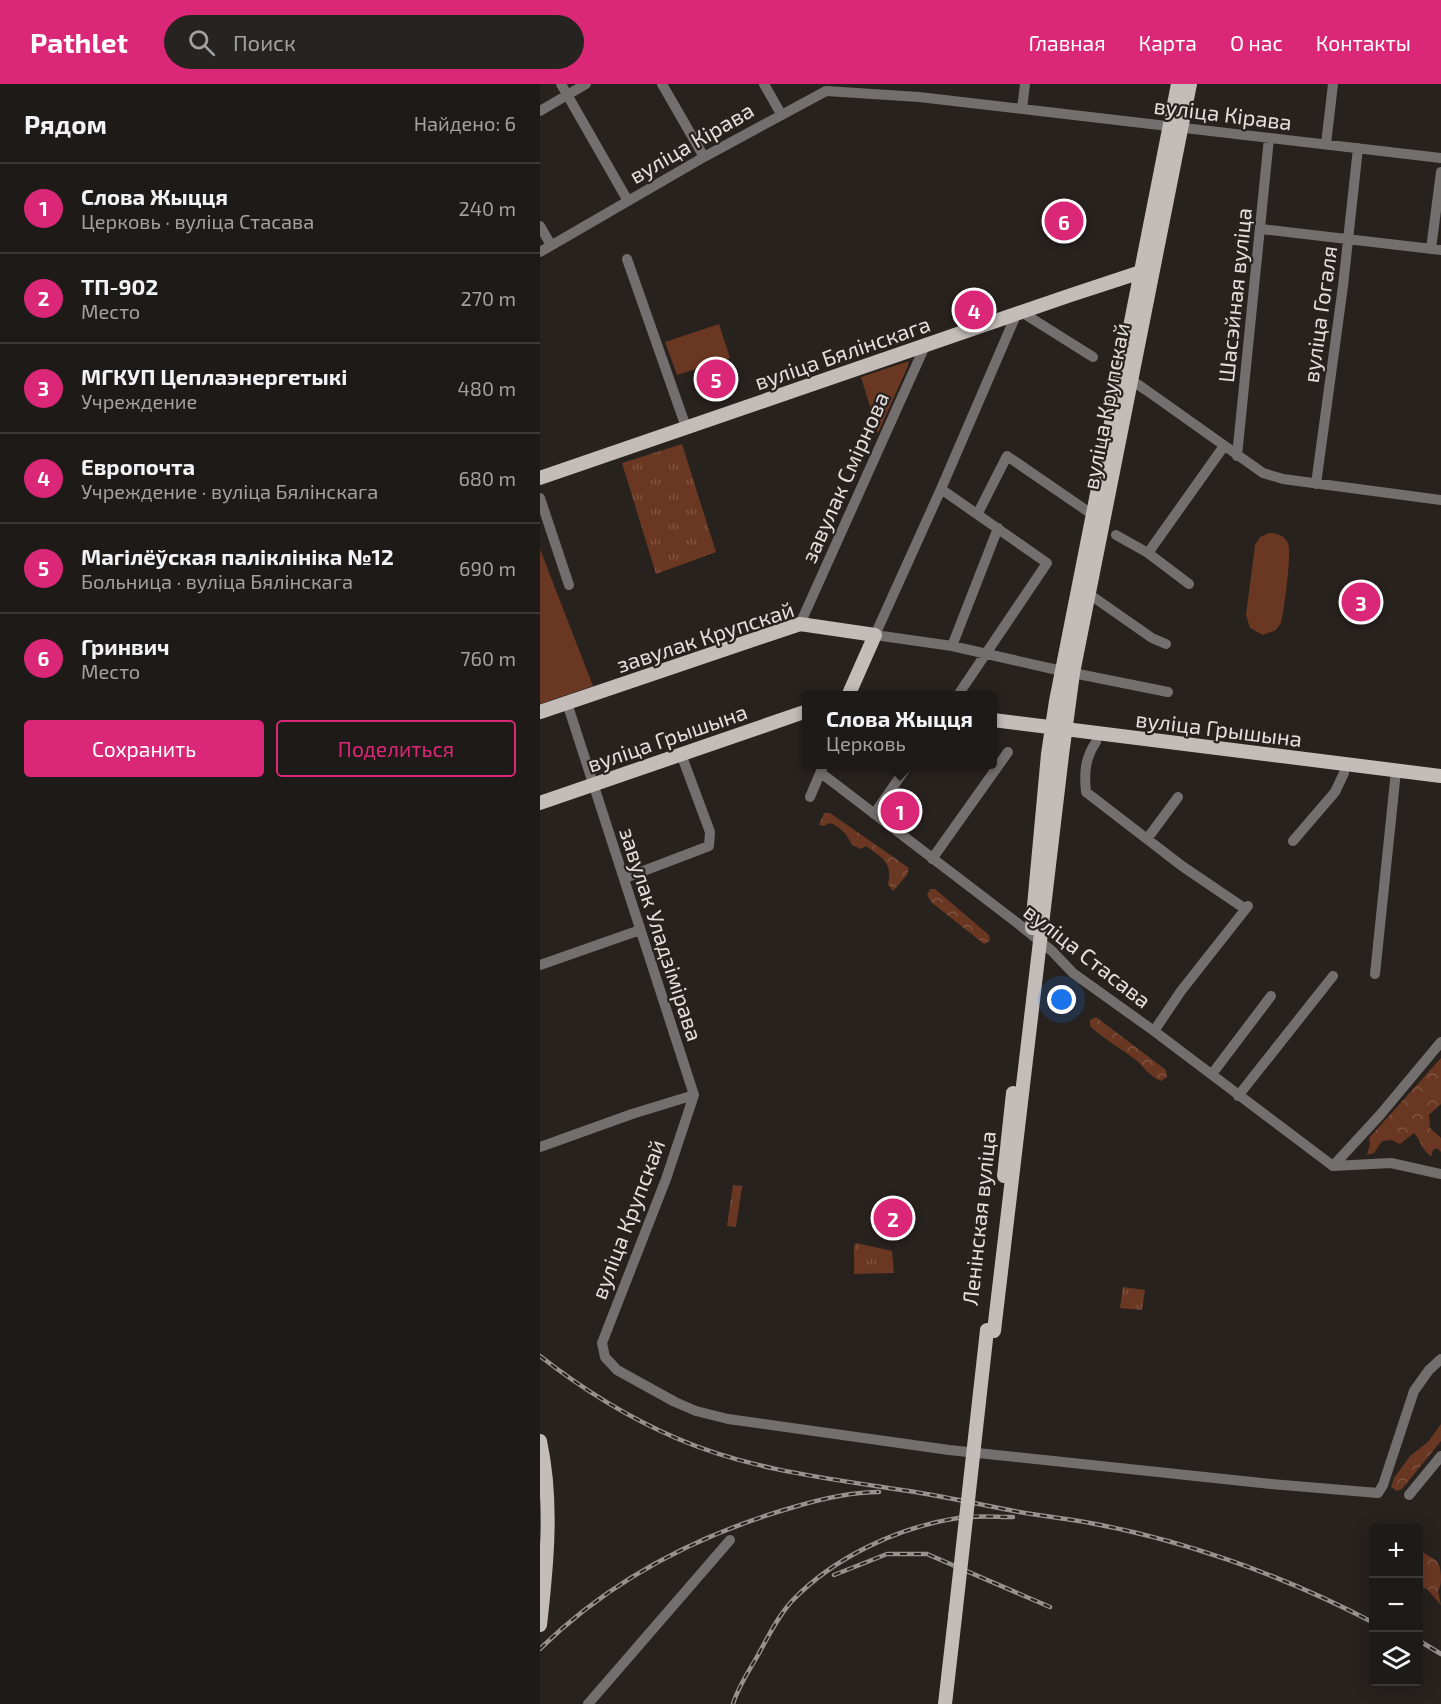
<!DOCTYPE html>
<html lang="ru">
<meta charset="utf-8">
<style>
body{margin:0;font-family:"Exo 2",sans-serif;background:#262320;color:#f1f3f6}
.controls{position:absolute;right:18px;bottom:18px;display:grid;overflow:hidden;border-radius:6px;box-shadow:0 3px 15px #0003}
.controls button{width:54px;height:54px;display:grid;place-items:center;padding:0;border:0;border-bottom:2px solid #3c3836;background:#1e1a17;color:#f1f3f6;font:30px sans-serif}
.you{position:absolute;left:522px;top:916px;width:21px;height:21px;margin:-15px;border:4px solid #fff;border-radius:50%;background:#1a73e8;box-shadow:0 0 0 9px #1a73e833}
.badge{display:grid;place-items:center;width:39px;height:39px;border-radius:50%;background:#db2777;color:#fff;font-size:20px;font-weight:700}
.pin{position:absolute;translate:-50% -50%;border:3px solid #fff;box-shadow:0 2px 6px #0006}
.popup{position:absolute;left:262px;top:607px;width:195px;height:78px;box-sizing:border-box;display:grid;place-content:center;border-radius:6px;background:#1e1a17;filter:drop-shadow(0 2px 4px #0005);font-size:20px;white-space:nowrap;color:#a1a1a1}
.popup b{font-size:22px;color:#f1f3f6}
.popup::after{content:'';position:absolute;left:50%;top:100%;margin-left:-12px;border:12px solid transparent;border-top-color:#1e1a17}
.list{margin:0;padding:0;list-style:none}
h2{display:flex;justify-content:space-between;align-items:center;height:78px;margin:0;padding:0 24px;font-size:26px}
h2 small{font-size:20px;font-weight:400;color:#a1a1a1}
.list li{display:grid;grid-template-columns:39px 1fr auto;gap:18px;align-items:center;box-sizing:border-box;height:90px;padding:0 24px;border-top:2px solid #3c3836}
.list b{display:block;font-size:22px;white-space:nowrap}
.list p{margin:0;font-size:20px;white-space:nowrap;color:#a1a1a1}
.list em{font-size:20px;font-style:normal;color:#a1a1a1}
.actions{display:flex;gap:12px;padding:18px 24px}
.actions a{flex:1;padding:14px 0;border:2px solid #db2777;border-radius:6px;text-align:center;font-size:21px;color:#db2777}
.actions .main{background:#db2777;color:#fff}
.icon{flex:none;width:33px;height:33px;fill:none;stroke:currentColor;stroke-width:2;stroke-linecap:round;stroke-linejoin:round}
.map{position:relative;flex:none;width:901px;height:1620px;overflow:hidden}
header{display:flex;align-items:center;gap:36px;box-sizing:border-box;height:84px;padding:0 30px;background:#db2777;color:#fff}
header strong{font-size:28px}
nav{display:flex;gap:33px;margin-inline-start:auto;font-size:21px}
.search{width:420px;height:54px;background:#262320;display:flex;align-items:center;gap:15px;box-sizing:border-box;padding:0 21px;border-radius:33px;color:#a1a1a1;font-size:22px}
main{display:flex}
aside{flex:1;background:#1e1a17}
.map>svg:first-child{display:block}
.green{fill:#6a3722}
.forest{fill:url(#forest-crowns)}
.park{fill:url(#park-tufts)}
.lines{fill:none;stroke-linecap:round;stroke-linejoin:round}
.minor{stroke:#736f6e;stroke-width:10}
.major{stroke:#c3bcb9;stroke-width:14}
.rail-casing{stroke:#97928f;stroke-width:4.5}
.rail{stroke:#28221f;stroke-width:2;stroke-dasharray:7;stroke-linecap:butt}
.major-bridge{stroke:#c3bcb9;stroke-width:14}
.labels{text-anchor:middle;dominant-baseline:central;stroke-width:4.5;stroke-linejoin:round;paint-order:stroke}
.street-label{font-size:22px;fill:#e4dfdd;stroke:#28221f}
</style>
<header>
<strong>Pathlet</strong>
<div class="search"><svg class="icon" aria-label="search" viewBox="0 0 24 24"><circle cx="10" cy="10" r="6"/><path d="M15 15l6 6"/></svg>Поиск</div>
<nav><a>Главная</a><a>Карта</a><a>О нас</a><a>Контакты</a></nav>
</header>
<main>
<aside>
<h2>Рядом<small>Найдено: 6</small></h2>
<ul class="list">
<li><span class="badge">1</span><div><b>Слова Жыцця</b><p>Церковь · вуліца Стасава</p></div><em>240 m</em></li>
<li><span class="badge">2</span><div><b>ТП-902</b><p>Место</p></div><em>270 m</em></li>
<li><span class="badge">3</span><div><b>МГКУП Цеплаэнергетыкі</b><p>Учреждение</p></div><em>480 m</em></li>
<li><span class="badge">4</span><div><b>Европочта</b><p>Учреждение · вуліца Бялінскага</p></div><em>680 m</em></li>
<li><span class="badge">5</span><div><b>Магілёўская паліклініка №12</b><p>Больница · вуліца Бялінскага</p></div><em>690 m</em></li>
<li><span class="badge">6</span><div><b>Гринвич</b><p>Место</p></div><em>760 m</em></li>
</ul>
<div class="actions"><a class="main">Сохранить</a><a>Поделиться</a></div>
</aside>
<div class="map">
<svg width="901" height="1620" viewBox="0 0 901 1620">
<defs>
<pattern id="forest-crowns" width="20" height="18" patternUnits="userSpaceOnUse" patternTransform="scale(1.5)"><rect width="20" height="18" fill="#6a3722"/><path d="M2 6a3 3 0 1 1 6 0M12 15a3 3 0 1 1 6 0" fill="none" stroke="#7f5442"/></pattern>
<pattern id="park-tufts" width="24" height="20" patternUnits="userSpaceOnUse" patternTransform="scale(1.5)"><rect width="24" height="20" fill="#6a3722"/><path d="M3 7l-1-3M5 7V3M7 7l1-3M15 17l-1-3M17 17v-4M19 17l1-3" fill="none" stroke="#7f5442"/></pattern>
</defs>
<rect width="100%" height="100%" fill="#28221f"/>
<!-- green -->
<path class="green" d="M179 240 190 274 137 291 125 258Z
M369 277 368 282 338 349 321 293Z
M729 449C737 449 744 451 748 459 752 469 744 527 741 539L736 546 723 551 710 544 706 531 715 461 720 453Z
M0 465 53 602 0 620Z"/>
<!-- forest -->
<path class="forest" d="M284 729H290L369 784 367 791 353 807 348 800C353 778 342 774 326 762L321 765 312 761C307 750 300 742 289 739L284 742 279 741Z
M390 805H395L449 851 450 857 444 860 391 818 387 811Z
M556 933 626 986 627 993 621 997C608 991 606 985 596 976 581 964 563 955 550 942V936Z
M901 974V1020L889 1031 890 1044 901 1054V1068L897 1064 893 1066 891 1072C881 1066 881 1056 874 1049L860 1060 851 1056 842 1057 834 1069 827 1071 830 1060 829 1054Z
M901 1340V1357L862 1405 857 1407 851 1403 854 1394 870 1372 888 1358Z
M878 1464C889 1476 901 1471 901 1493 901 1499 901 1502 898 1507L901 1521 887 1505 879 1502Z"/>
<!-- park -->
<path class="park" d="M142 360 176 468 116 490 82 379Z
M193 1101 202 1102 196 1143 187 1142Z
M316 1159 352 1167 354 1189 314 1190V1162Z
M583 1203 605 1206 602 1226 580 1224Z"/>
<g class="lines">
<!-- minor -->
<path class="minor" d="M21 0 88 117
M122 0 164 73
M224 0 241 30
M482 25 485 0
M0 27 46 0
M786 60 793 0
M0 142 11 161
M721 145 901 166
M891 165 901 88
M0 168 164 73 286 7 379 13 901 74
M87 175 146 343
M483 229 553 273
M476 231 401 405 335 551 412 562 522 587
M585 294 591 296 606 306 723 389 743 395 901 416
M697 372 729 54
M776 400 803 202 818 64
M401 405 507 479 420 608
M0 414 29 501
M438 429 467 372 553 431
M576 451 608 469 649 500
M608 469 684 362
M549 510 612 554 626 560
M260 540 385 262
M412 562 458 444
M533 589 628 608
M27 619 154 1011
M556 658C545 674 544 689 546 708L642 782 704 824
M281 689 476 838 512 867 533 889 614 947 793 1082
M270 713 284 680
M334 730 369 680
M607 755 638 713
M753 757 795 708 804 689
M392 775 468 668
M85 794 169 762 170 748 141 670
M0 881 100 846
M835 890 856 687
M614 947 641 907 708 822
M672 990 731 912
M154 1011 126 1095 62 1259 65 1273 77 1286 135 1318 156 1327 188 1335 409 1366 731 1400 838 1409 843 1401 874 1307 889 1286 901 1275
M698 1012 793 892
M0 1063 92 1030 154 1011
M793 1082 840 1031 901 958
M793 1082 851 1079 901 1090
M869 1411 901 1372
M48 1620 190 1456"/>
<!-- major -->
<path class="major" d="M0 394 531 211 601 188 607 189
M0 628 260 540 335 551 308 612
M453 636 901 692
M0 719 267 627
M492 844 508 670 516 617 638 0
M464 1092 473 1009
M454 1247 522 671 533 589 650 0
M0 1357C13 1417 7 1480 0 1541
M405 1620 415 1533"/>
<defs>
<path id="rail" d="M0 1272C41 1304 87 1333 136 1354 209 1386 291 1395 369 1407 408 1413 446 1422 485 1429 503 1432 521 1434 539 1437 639 1454 743 1491 834 1539
M294 1491 347 1470H387L510 1523
M878 1556 901 1570
M0 1565C70 1496 160 1450 254 1423 281 1415 311 1408 339 1408
M193 1620C198 1603 209 1587 218 1571 228 1553 238 1532 252 1517 294 1473 359 1443 418 1434 436 1431 455 1433 473 1433"/>
</defs>
<!-- rail casing -->
<use href="#rail" class="rail-casing"/>
<!-- rail -->
<use href="#rail" class="rail"/>
<!-- major-bridge -->
<path class="major-bridge" d="M415 1533 447 1246"/>
</g>
<g class="labels">
<!-- street labels -->
<g class="street-label">
<text transform="translate(683 29) rotate(7)">вуліца Кірава</text>
<text transform="translate(151 58) rotate(-30)">вуліца Кірава</text>
<text transform="translate(694 211) rotate(-84)">Шасэйная вуліца</text>
<text transform="translate(779 230) rotate(-82)">вуліца Гогаля</text>
<text transform="translate(302 268) rotate(-19)">вуліца Бялінскага</text>
<text transform="translate(565 322) rotate(-79)">вуліца Крупскай</text>
<text transform="translate(304 393) rotate(-66)">завулак Смірнова</text>
<text transform="translate(165 552) rotate(-18)">завулак Крупскай</text>
<text transform="translate(679 644) rotate(7)">вуліца Грышына</text>
<text transform="translate(127 653) rotate(-19)">вуліца Грышына</text>
<text transform="translate(122 850) rotate(72)">завулак Уладзімірава</text>
<text transform="translate(548 871) rotate(38)">вуліца Стасава</text>
<text transform="translate(438 1134) rotate(-84)">Ленінская вуліца</text>
<text transform="translate(87 1135) rotate(-69)">вуліца Крупскай</text>
</g>
</g>
</svg>
<div class="controls">
<button>+</button>
<button>−</button>
<button><svg class="icon" aria-label="layers" viewBox="0 0 24 24"><path d="M12 4l9 5-9 5-9-5zM3 14l9 5 9-5"/></svg></button>
</div>
<div class="you"></div>
<div class="pin badge" style="left:360px;top:727px">1</div>
<div class="popup"><b>Слова Жыцця</b>Церковь</div>
<div class="pin badge" style="left:353px;top:1134px">2</div>
<div class="pin badge" style="left:821px;top:518px">3</div>
<div class="pin badge" style="left:434px;top:226px">4</div>
<div class="pin badge" style="left:176px;top:295px">5</div>
<div class="pin badge" style="left:524px;top:137px">6</div>
</div>
</main>
